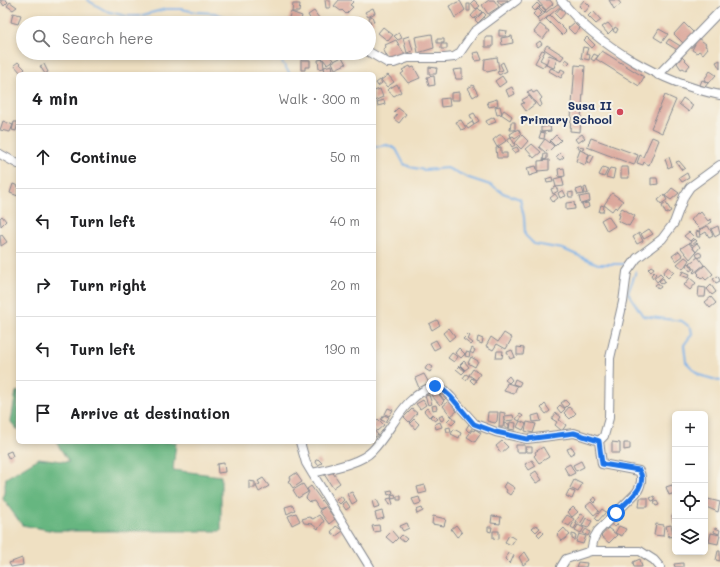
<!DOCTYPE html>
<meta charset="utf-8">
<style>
body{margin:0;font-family:Mali,sans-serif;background:#f6f6f6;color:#202124}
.controls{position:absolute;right:12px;bottom:12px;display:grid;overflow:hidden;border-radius:6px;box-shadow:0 2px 6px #0003}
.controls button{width:36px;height:36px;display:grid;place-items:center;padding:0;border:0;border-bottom:1px solid #e0e0e0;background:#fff;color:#202124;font:20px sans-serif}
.stop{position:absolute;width:12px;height:12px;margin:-9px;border:3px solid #1a73e8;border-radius:50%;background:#fff}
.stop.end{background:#1a73e8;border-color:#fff;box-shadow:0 1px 4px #0008}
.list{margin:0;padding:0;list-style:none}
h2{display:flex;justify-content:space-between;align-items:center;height:52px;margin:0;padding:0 16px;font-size:17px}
h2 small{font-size:13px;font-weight:400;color:#757577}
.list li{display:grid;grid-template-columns:26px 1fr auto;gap:12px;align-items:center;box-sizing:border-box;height:64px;padding:0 16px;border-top:1px solid #e0e0e0}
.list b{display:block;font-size:15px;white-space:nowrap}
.list em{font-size:13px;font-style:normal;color:#757577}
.icon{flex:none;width:22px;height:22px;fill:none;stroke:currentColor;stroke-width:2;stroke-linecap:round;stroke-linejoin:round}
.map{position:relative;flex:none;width:720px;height:567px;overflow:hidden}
.search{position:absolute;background:#fff;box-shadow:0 2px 6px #0003;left:16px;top:16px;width:360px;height:44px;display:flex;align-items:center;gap:10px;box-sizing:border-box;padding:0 14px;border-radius:22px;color:#757577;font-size:15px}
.panel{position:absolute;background:#fff;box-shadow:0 2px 6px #0003;left:16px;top:72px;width:360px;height:372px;border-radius:6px}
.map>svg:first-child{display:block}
.forest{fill:#66b680;stroke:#40726f}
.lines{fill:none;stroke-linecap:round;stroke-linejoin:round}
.stream{stroke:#7ab0e8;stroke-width:2}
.building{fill:#dba79b}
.minor-casing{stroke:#858890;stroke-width:10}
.minor{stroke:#fff;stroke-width:8}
.route{stroke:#1a73e8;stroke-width:5}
.poi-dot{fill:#d1495b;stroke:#f7f3e8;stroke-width:1.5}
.labels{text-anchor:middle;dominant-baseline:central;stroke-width:4;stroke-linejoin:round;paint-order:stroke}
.poi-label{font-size:12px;font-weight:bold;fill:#1b2f5e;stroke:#f7f3e8;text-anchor:end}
</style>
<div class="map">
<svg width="720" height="567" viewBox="0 0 720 567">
<rect width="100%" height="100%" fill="#f7f3e8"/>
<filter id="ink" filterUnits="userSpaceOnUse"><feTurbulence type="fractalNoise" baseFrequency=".025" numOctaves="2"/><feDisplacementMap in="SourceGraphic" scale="8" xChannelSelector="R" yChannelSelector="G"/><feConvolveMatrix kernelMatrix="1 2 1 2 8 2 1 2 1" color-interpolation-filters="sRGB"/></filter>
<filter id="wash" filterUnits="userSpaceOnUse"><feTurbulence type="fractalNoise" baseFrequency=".012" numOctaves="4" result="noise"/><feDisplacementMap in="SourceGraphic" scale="16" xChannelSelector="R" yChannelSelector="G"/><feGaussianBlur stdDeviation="0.9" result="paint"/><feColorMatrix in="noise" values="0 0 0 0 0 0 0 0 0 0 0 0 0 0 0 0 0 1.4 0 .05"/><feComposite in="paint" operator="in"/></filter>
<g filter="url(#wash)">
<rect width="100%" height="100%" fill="#efe0c2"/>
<!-- forest -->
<path class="forest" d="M18 391V430L11 422 16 392Z
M56 442H176L173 470 221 476V531H54L22 525 3 499 6 478 39 458 69 462Z"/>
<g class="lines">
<!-- stream -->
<path class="stream" d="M87 0 106 11 126 16H139L166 9H181L196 12 215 13 241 23
M276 53 290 74
M374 147 387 145 396 149 404 164 410 167 424 170 447 168 469 178 493 186 503 193 520 199 524 217 525 235 534 244 563 249 598 264H630
M636 271 628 293 643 316 682 321 691 328 692 334 684 345 686 362 699 375 720 381"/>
</g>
<g id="blocks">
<!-- building -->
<path class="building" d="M0 0H6L8 2 4 6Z
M325 0H330V8H326Z
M339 0H351L353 2 350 5 353 7 346 14 342 10 341 11 334 6Z
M474 0 480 6 476 9 471 3Z
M489 0H494L499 7 488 14 482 5Z
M497 0H508L501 5Z
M537 0H550L553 4 546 10Z
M584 0 590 6 585 12 579 6Z
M609 0H618L621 4 614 9Z
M460 1 465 10 455 18 449 6Z
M10 2 17 7 13 10 7 6Z
M537 3 540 6 535 11 532 8Z
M559 3 561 6 540 23 537 19Z
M293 4H300L299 12H292Z
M467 4H470V11H467Z
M541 6 546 11 544 13 539 8Z
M373 8 375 13 368 17 365 12Z
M478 8 482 12 474 19 471 16Z
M560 8 566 12 560 19 555 14Z
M538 9 542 13 537 18 533 14Z
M314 11 319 18 312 22 308 15Z
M593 11 601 20 596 24 588 16Z
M291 12 302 16 300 23 288 20Z
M483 12 486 15 478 23 475 20Z
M13 13 21 15 18 24 11 22Z
M550 15 566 31 562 35 546 19Z
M372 16 374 22 371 23 369 18Z
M287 19 290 23H284L283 22Z
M574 23 580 29 574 34 568 28Z
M608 23 613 29 608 34 602 27Z
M684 23 693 32 692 36 683 43 674 34Z
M540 24 549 31 543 39 534 32Z
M383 27 393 35 388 41 378 33Z
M615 27 618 29 616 33 613 31Z
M659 29 668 34 662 42 654 37Z
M499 30 507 31 506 36H499Z
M399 33 402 38 398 40 394 36Z
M432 34 434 48 418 53 415 37Z
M409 36 413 51 407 53 403 38Z
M512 36 513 43 502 45 501 38Z
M485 37H493V47H485Z
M587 37 595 45 592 48 584 40Z
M698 38 706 44 705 46 708 48 703 54 699 51 697 53 692 50Z
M437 39H444V43H437Z
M669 39 682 47 679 51 666 43Z
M396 40 405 55 390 62 383 49 386 47 385 45Z
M540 41 542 44 538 47 536 44Z
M441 44H447V49H441Z
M547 45 564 56 561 60 544 49Z
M583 47 588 48 586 54 590 55 589 60 581 58Z
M542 50 545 51 540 60 546 63 543 67 535 63Z
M602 51 644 77 639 86 596 59Z
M479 52 482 60 476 61 473 53Z
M307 53H312L313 57H307Z
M328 54 333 60 327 64 322 58Z
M594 54 598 56 594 61 591 59Z
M549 55 557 58 554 68 546 65Z
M342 57 346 64 335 69 332 62Z
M497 57 499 69 487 72 486 70H484L485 59Z
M682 57 690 65 686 70 683 68 681 69 677 63Z
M323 59 324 68 319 69 318 60Z
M566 59 570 62 567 65 564 63Z
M301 60H310V67H305V70H301Z
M720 60V69L716 62Z
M18 62 25 69 21 73 14 65Z
M503 62 507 71 499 75 497 72 503 70 500 64Z
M44 64 48 72 45 74 40 66Z
M332 65 333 70 325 72 324 67Z
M575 65 585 66 580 132 570 131Z
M410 66 411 68 414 67 420 78 408 83 401 74 404 72 402 70Z
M429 67 437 68 436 74H429Z
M551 68 560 72 561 69 565 71 561 78 549 71Z
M462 69V79H456L453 70Z
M710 71 716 75 709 83 704 80Z
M388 75 394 82 387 87 381 80Z
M434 76 435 85 429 86 427 77Z
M502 76 506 82 499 87 495 81Z
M380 80 382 83 378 86 376 83Z
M702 80 708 83 705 87 700 85Z
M397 84 401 92 394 96 387 90Z
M473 85 478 94 473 97 468 88Z
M512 87 515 94 509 97 506 90Z
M380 89 383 97 374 101V91Z
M531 90 533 93 537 91 542 98 540 100 542 105 539 107 527 92Z
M459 92V100H451V93Z
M665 95 676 100 662 133 651 128Z
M529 96 535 104 526 111 521 104 524 103 522 100Z
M449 98 450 106 441 107 440 99Z
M683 98 693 105 689 112 679 104Z
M497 99 498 105 489 107 487 102Z
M384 100 385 104 378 106 377 102Z
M500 106 502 114 497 115 495 107Z
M398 108 406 114 399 123 394 119 397 115 394 112Z
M504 110 512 116 510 120 501 114Z
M474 113 479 121 474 124 470 115Z
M494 117 496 122 488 125 486 121Z
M461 120 466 128 461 130 456 122Z
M3 121 13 125 10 132 0 130Z
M14 122H18L16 131 12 130Z
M472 122 474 125 468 129 466 126Z
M511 122H515V130H510Z
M550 126 551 131 541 132V127Z
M518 129 521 134 515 138 513 136 511 137 510 134Z
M541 132 545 133 544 139 539 138Z
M582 134 585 138 578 143 575 139Z
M499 135H502L506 141 497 147 493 140Z
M522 135 528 141 521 149 515 143Z
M556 135 561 140 555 146 550 141Z
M511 137 515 145 512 147 507 139Z
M652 137 659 140 649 165 644 162 643 165 637 163 640 155 643 157Z
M591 138 638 155 634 165 587 147Z
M545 139 554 146 549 151 547 150 545 152 539 147Z
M532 144 541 152 534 158 526 149Z
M577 146 584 147 583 150 576 148Z
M501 147V153H507V158H497L496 148Z
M517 147 519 151 514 153 512 149Z
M580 150 589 154 585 165 576 161Z
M560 153 564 157 560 160 556 157Z
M544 154H547V159L543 160Z
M590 154 594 156 590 164 587 162Z
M669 157 672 166 668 168 665 159Z
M549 160V170L538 171V161Z
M679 161 685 168 682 170 676 162Z
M536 166 538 173 529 176 527 168Z
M603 167 608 169 604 177 599 175Z
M621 167H628L629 178H621Z
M564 168 565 176 559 177 558 169Z
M610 168 615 169 613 179 606 177Z
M687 173 689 178 682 182 679 178Z
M552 177 553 182 547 183 546 179Z
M562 177 564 186 556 187 554 179Z
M651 178H657L658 184 651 185Z
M13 184 18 186V196L10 193Z
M556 187 558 191 553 194 551 189Z
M586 187 588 193 585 194 584 188Z
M582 188 584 194 578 195 576 190Z
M672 188 679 193 671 200 665 196Z
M563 190 566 196 560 198 558 193Z
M573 192V197H569L568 193Z
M612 193 623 201 617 209 615 207 612 211 604 205Z
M555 194 558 198 553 202 550 198Z
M589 195 590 201 581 204 579 197Z
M664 195 667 200 661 204 658 200Z
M574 202 575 209 566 210V203Z
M588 203 589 207 584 209 582 204Z
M666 203 671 211 666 214 662 206Z
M601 205 604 206 603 212H599Z
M622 208 635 216 629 226 618 221 620 215 618 214Z
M701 212 708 221 710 219 712 222 700 229 691 220 697 213 699 214Z
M2 216 6 221 1 226 0 218Z
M608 216 615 226 607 231 601 220Z
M708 226 713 235 709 237 706 232 701 235 699 230Z
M718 226 720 234 715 237 711 229Z
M649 229 653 234 644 239 641 234Z
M699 231 700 237H697L696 232Z
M689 232 694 237 690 241 684 236Z
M639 233 643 241 637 244 633 237Z
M2 235 7 242 1 246 0 236Z
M695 239 697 241 692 245 690 242Z
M689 243 696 252 690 259 681 248Z
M697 243 700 247 696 252 692 247Z
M679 251 683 256 676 261 672 256Z
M696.5 255a2.5 2.5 0 1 1 5 0a2.5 2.5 0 1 1-5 0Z
M685 257 689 260 683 269 677 264Z
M698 257 704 265 694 273 693 272 695 270 690 263Z
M689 263 693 269 690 271 686 265Z
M705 265 713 274 706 280 703 277 702 279 698 275 699 274 697 272Z
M651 266 654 268 651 272 648 269Z
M668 267 674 272 668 278 663 273Z
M683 271 690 274 688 278 681 275Z
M654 272 656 274 653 278 651 275Z
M660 273 663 276 657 282 654 278Z
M718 276 720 281 716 283 713 279Z
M663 278 665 282 662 284 659 281Z
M690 278 696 283 690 290 684 285Z
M658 283 661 287 658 289 655 285Z
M711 285 716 292 712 295 707 289Z
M699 287 706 288 705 297H698Z
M711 297 716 303 710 308 705 302Z
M437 320 440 325 432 330 429 324Z
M449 328 455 336 449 341 443 333Z
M504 333 512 338 506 349 497 344 493 350 486 346 491 337 498 342Z
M468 334 470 336 468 339 473 343 471 345 463 339Z
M478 337 483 339 482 344 477 342Z
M436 340 440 347 434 350 430 343Z
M517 347 524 348 523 355H517Z
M459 348 465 354 461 358 455 353Z
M472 348 475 350 473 354 470 352Z
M512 350 515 357 510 359 507 352Z
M497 351H503L502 358H496Z
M466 352 470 353 469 357 465 356Z
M452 353 458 357 454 362 448 358Z
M471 357 478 361 475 367 468 363Z
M464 361 469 367 465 370 460 365Z
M428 364 433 367 430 372 425 369Z
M459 366 465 371 462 374 456 369Z
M473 369 480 374 476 380 469 375Z
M424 374 429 383 419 388 415 378Z
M466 374 469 376 466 380 463 378Z
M509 376 512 380 509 383 505 380Z
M472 378 476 381 474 384 470 380Z
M515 379 521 382 519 386 513 384Z
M507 383 517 386 514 394 504 391Z
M442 390 448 396 444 400 439 393Z
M436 391 444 401 440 405 431 395Z
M429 395 432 404 428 405 425 396Z
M423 400 426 405 420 409 416 404Z
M565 400 569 404 565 408 561 403Z
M449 401 457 411 451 416 443 406Z
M545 404 550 411 546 414 541 408Z
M436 405 437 409 433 410 432 406Z
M560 405 565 409 561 413 557 408Z
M569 407 576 413 570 419 564 413Z
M388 408 393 410 389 416 385 414Z
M427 408 432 414 429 417 424 411Z
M412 409 417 413 409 422 404 417Z
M488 412H498L497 421 495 423 487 421Z
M500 412 505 413 503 427H499Z
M556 413 561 417 559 420 566 425 562 431 555 425 557 422 552 419Z
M433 414 438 419 435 421 430 417Z
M520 414 523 416 519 421 516 419Z
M539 414 541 421 533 422 532 416Z
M384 415 389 417 386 422 381 420Z
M443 415 445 419 441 421 439 417Z
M513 415 514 420 505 421V416Z
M452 416 456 421 452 425 447 421Z
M378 419 384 425 377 431 374 428V423Z
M414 419 419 424 415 429 410 423Z
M520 421 526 424 523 430 517 427Z
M440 422 442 427 436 429 435 424Z
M510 422 516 423 515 430 509 429Z
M527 422 536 424 533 433 525 431Z
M505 423 509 424V428H505Z
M469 424 473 427 469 432 466 429Z
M450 427 451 432H447L446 428Z
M454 429 461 433 459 438 451 434Z
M475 429 481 433 475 442 467 437 472 430 474 431Z
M374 430 378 435 374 438Z
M502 441 508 447 501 453 496 446Z
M612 442 620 443V453H612Z
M624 443H630V449L624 450Z
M516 445H525V452H516Z
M526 447H532V452H526Z
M543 447 549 457 539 463 534 456 536 454 535 452Z
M572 447 575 452 570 455 567 449Z
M11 451 13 456 9 459 6 453Z
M318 459 322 463 318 465 315 461Z
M532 460 536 466 529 470 525 464Z
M581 461 584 467 576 471 573 465Z
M224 463 225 472 218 473 217 464Z
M570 464 575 473 569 476 564 467Z
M331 470 340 483 333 488 324 474Z
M536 471 542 480 536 483 530 475Z
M296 473 302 482 293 488 288 481 291 479 290 477Z
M263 478 269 486 259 492 256 486 260 484 258 481Z
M574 480 582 484 578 492 570 488Z
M249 481 255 482V488H249Z
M506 482 515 488 510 495 506 492 507 490 503 487Z
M303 484 308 492 298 498 293 490Z
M425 485 427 492 419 494 417 487Z
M672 485 675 493 669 495 666 487Z
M311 486 335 519 329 524 319 511 325 507 319 509 314 501 310 502 306 498 309 492 307 489Z
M392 490 393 493 388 495 387 491Z
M569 490 575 492 572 499 566 496Z
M352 492 357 501 352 504 347 494Z
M395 494 396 498 392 499 391 495Z
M341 496 344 500 340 504 336 500Z
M397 496H401V500H397Z
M654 496 656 500 652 501 650 498Z
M419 497 421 503 415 505 412 499Z
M595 497 597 500 594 503 591 500Z
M391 498 393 504 390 505 387 499Z
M640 498H648V507H639Z
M708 499 720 502 718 512 706 507Z
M377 500 380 506 374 508 372 501Z
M346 501 350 507 346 510 342 504Z
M657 501 659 505 656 506 654 503Z
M591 502 599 511 594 515 586 506Z
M292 505 295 510 287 514 285 507Z
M573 507 578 512 572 517 568 512Z
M422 508 423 511 417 514 416 510Z
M602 509 606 512 598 521 595 518Z
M382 511 384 518 377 520 375 513Z
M296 513 300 521 292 525 288 516Z
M581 514 585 516 580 524 576 521Z
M319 515 324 521 318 529 312 524 304 523 302 519 309 517 313 519Z
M567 515 574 519 569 526 562 522Z
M672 515H675V523H673Z
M433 516 446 519 444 526 432 524Z
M492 516 501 517 500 524 491 523Z
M586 518 592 521 588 528 582 526Z
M611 520 618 524 615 527 609 523Z
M574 522 577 524 574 529 571 527Z
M407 523 409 528 403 531 400 526Z
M656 524 664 525 663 536 654 535Z
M379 525 380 531 374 532 372 526Z
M456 525 462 533 457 537 451 529Z
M536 525 540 528 536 532 532 528Z
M578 525 584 528 581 533 575 530Z
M671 525 674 536 669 537 666 526Z
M336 526 343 531 336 536 331 532Z
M619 526 626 529 622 536 615 533Z
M488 527H492L491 532 488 531Z
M564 528 570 535 562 541 557 535Z
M608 528 617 535 609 543 601 536Z
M715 528 720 530 719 534 714 532Z
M586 529 590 532 588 536 583 533Z
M541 530 544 533 540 537 537 534Z
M392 531 398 538 393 543 386 537Z
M493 531H499V539L493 538Z
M711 533 720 535 718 544 709 542Z
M572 534 576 535 575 540 572 539Z
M579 534 586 536 583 544 576 542Z
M402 535 407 539 404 542 399 538Z
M509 535 515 539 511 545 505 542Z
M718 551H720V561L716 560Z
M525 552 530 560 523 565 519 557Z
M508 553 514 555 510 564 505 559Z
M22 558 23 565 11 567 9 563Z
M640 559 642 567H634L633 562Z
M578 562 587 563 586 567H576Z
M683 563V567H675L674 564Z"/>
</g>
</g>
<g filter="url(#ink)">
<use href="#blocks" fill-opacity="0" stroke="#858890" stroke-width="1"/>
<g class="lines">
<defs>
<path id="minor" d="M561 0C598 47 662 83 720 95
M369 52 388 63H394L408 58H445L454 57 459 54 474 32 517 0
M658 75 720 11
M0 154 18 164
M300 442 306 463 312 473 370 567
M312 473C328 469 360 464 372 451 392 431 404 394 435 386L441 387 451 397 475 424 496 432 527 439 574 433 599 441
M591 551 594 538 598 531 636 493C641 487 643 477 639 471L602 464 599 441 604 436 609 418 610 358 623 302 627 272 637 258 662 239 674 223 684 196 690 187 720 165
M561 567 566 559 591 551H640L654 560 660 567"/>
</defs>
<!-- minor casing -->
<use href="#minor" class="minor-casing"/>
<!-- minor -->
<use href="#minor" class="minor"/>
</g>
</g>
<g class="lines" filter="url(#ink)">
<!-- route -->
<path class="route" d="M435 386 440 387 451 397 474 424 496 432 527 439 574 433 599 441 602 464 639 470C650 487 625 502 616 513"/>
</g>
<!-- markers -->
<circle class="poi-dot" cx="620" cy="112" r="4"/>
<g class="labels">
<!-- poi labels -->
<g class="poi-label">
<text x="612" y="105">Susa II<tspan x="612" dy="14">Primary School</tspan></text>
</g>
</g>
</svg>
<div class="controls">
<button>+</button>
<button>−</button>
<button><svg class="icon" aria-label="locate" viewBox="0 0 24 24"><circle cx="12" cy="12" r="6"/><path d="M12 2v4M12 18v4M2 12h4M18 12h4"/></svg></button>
<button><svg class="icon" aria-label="layers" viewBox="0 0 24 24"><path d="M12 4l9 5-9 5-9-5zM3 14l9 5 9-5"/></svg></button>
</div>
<div class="stop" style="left:616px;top:513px"></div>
<div class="stop end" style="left:435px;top:386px"></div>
<div class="search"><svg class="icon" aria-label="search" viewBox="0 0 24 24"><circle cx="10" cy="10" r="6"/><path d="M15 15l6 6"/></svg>Search here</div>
<section class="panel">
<h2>4 min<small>Walk · 300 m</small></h2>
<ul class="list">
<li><svg class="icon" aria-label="ahead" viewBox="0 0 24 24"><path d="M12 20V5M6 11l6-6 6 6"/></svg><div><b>Continue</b></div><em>50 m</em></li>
<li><svg class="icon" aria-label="left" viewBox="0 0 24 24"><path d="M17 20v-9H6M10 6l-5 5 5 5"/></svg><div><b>Turn left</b></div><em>40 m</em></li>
<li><svg class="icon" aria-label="right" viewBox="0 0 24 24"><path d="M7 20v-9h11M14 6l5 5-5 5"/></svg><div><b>Turn right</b></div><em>20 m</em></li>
<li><svg class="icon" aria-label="left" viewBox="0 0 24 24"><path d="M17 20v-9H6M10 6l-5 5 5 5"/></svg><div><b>Turn left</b></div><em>190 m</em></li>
<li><svg class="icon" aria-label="arrive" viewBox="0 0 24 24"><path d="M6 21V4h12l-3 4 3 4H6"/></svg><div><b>Arrive at destination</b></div></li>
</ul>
</section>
</div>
